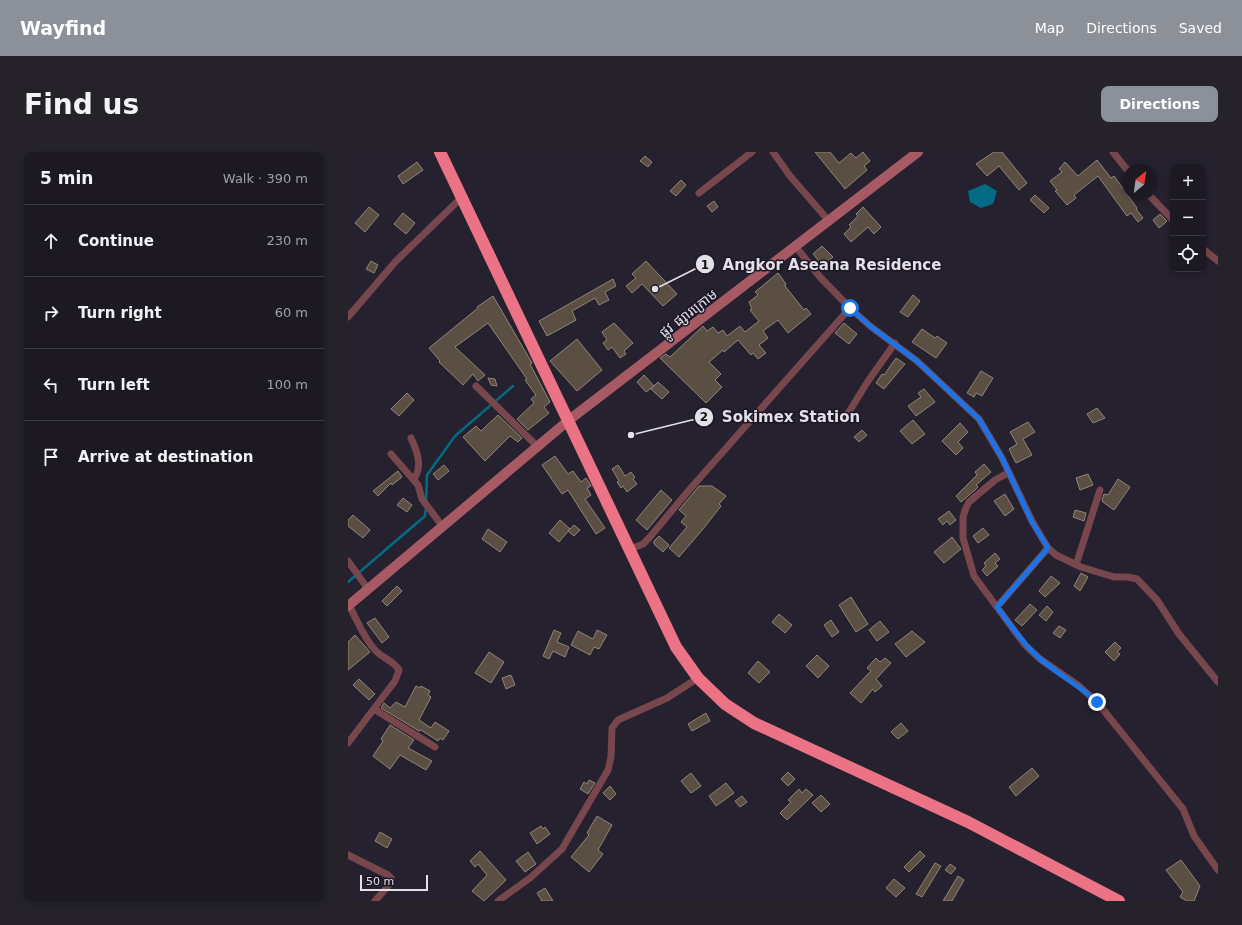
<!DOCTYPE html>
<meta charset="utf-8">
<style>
body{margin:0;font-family:"DejaVu Sans","Noto Sans Khmer",sans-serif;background:#25222a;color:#f1f3f6}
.controls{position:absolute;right:12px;top:12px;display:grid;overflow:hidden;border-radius:8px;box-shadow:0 2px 6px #0003}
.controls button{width:36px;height:36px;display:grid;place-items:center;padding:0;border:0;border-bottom:1px solid #3a3840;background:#1c1922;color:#f1f3f6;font:20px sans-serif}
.compass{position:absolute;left:774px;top:12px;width:36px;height:36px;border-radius:50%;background:#1c1922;box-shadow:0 2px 6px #0003;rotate:29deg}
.scale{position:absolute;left:12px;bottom:10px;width:68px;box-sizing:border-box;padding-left:4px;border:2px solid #e3e0e9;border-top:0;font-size:11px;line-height:14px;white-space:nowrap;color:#e3e0e9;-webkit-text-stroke:3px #1c1724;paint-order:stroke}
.stop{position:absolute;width:12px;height:12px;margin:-9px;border:3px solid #1a73e8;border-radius:50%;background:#fff}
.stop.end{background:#1a73e8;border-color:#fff;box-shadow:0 1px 4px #0008}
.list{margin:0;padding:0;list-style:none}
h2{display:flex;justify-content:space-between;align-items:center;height:52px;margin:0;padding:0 16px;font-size:17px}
h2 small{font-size:13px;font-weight:400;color:#a0a0a5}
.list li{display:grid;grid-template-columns:26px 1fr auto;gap:12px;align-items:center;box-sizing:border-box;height:72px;padding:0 16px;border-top:1px solid #3a3840}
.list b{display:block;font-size:15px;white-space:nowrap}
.list em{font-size:13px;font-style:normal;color:#a0a0a5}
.icon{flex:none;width:22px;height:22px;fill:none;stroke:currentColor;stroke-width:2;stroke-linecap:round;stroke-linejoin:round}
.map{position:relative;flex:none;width:870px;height:749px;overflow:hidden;border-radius:8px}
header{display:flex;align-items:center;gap:24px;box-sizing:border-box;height:56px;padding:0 20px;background:#8c9099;color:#fff}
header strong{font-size:19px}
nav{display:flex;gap:22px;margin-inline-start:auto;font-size:14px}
.intro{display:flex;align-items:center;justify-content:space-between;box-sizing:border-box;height:96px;padding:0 24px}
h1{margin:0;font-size:28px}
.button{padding:10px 18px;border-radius:8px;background:#8c9099;color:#fff;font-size:14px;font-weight:700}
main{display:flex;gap:24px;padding:0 24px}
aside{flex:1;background:#1c1922;border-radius:8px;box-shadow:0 2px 6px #0003}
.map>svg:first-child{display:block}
.water{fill:#046b85}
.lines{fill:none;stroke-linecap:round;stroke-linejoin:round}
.stream{stroke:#046b85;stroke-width:2.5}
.building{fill:#5a4f42;stroke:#928578}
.street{stroke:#78474d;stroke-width:7}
.secondary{stroke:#a75964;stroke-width:10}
.highway{stroke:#ec7385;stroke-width:12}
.route{stroke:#1a73e8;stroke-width:5}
.labels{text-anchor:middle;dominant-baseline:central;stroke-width:3;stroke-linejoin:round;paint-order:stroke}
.street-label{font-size:14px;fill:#e3e0e9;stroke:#1c1724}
.leader{fill:none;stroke:#e3e0e9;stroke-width:1.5}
.callout-dot{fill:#e3e0e9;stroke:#1c1724;stroke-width:1.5}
.mark-label{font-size:12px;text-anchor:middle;font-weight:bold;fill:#111}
.callout-label{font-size:15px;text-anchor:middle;font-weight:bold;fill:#e3e0e9;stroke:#1c1724;stroke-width:3;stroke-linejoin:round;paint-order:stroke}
</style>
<header>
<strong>Wayfind</strong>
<nav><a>Map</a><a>Directions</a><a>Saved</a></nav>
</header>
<div class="intro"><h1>Find us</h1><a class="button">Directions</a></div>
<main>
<aside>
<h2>5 min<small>Walk · 390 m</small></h2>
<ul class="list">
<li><svg class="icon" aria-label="ahead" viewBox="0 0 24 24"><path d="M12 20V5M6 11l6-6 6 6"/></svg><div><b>Continue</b></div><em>230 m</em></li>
<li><svg class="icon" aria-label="right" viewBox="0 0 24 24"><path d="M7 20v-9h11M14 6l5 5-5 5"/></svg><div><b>Turn right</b></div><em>60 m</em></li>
<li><svg class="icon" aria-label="left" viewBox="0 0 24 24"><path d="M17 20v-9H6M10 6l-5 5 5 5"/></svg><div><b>Turn left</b></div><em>100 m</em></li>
<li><svg class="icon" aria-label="arrive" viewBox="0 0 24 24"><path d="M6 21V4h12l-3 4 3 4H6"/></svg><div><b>Arrive at destination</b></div></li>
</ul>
</aside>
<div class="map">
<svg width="870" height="749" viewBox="0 0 870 749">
<rect width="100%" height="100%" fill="#25212e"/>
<!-- water -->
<path class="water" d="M637 32 649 39 645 52 633 56 622 50 620 39Z"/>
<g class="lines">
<!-- stream -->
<path class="stream" d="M78 350 79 323 107 284 165 234
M0 430 77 364 78 355"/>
</g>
<!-- building -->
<path class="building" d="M467 0H482L491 11 503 1 508 6 515 0 522 9 516 14 519 18 497 37Z
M646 0H654L679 31 671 38 651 14 639 24 628 12Z
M297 4 304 10 300 15 292 9Z
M749 8 763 26 766 24 789 56 788 57 795 66 790 70 783 61 779 64 750 24 726 43 728 46 719 53 707 39 709 38 702 29 714 20 711 17 717 10 730 24Z
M69 10 75 18 55 32 50 24Z
M333 28 338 33 328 44 322 39Z
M687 43 701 56 696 61 682 48Z
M366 49 370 55 364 60 359 54Z
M21 55 31 63 17 80 7 71Z
M515 55 533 75 526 82 520 75 503 90 496 82 503 75 501 73 510 64 508 62Z
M55 61 67 71 58 82 46 72Z
M812 62 819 69 811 76 805 68Z
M474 94 485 105 475 114 465 102Z
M23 109 30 113 26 121 18 117Z
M298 109 329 142 315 154 294 132 284 141 278 134 288 126 284 122Z
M430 121 438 132 437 134 456 158 458 156 463 162 440 181 430 168 415 179 420 186 411 193 418 201 410 207 405 201 403 203 390 188 376 200 375 198 361 210 373 222 367 228 374 235 358 251 312 206 318 202 322 205 355 174 359 179 365 175 370 181 375 178 379 184 392 174 397 180 411 169 402 158 404 157 401 150 410 143 407 140Z
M265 127 268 134 257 140 261 148 251 153 247 146 224 159 228 168 199 184 191 169Z
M565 143 572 149 560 165 552 160Z
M145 144 184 211 182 212 202 250 196 255 201 261 180 278 169 267 186 251 183 247 188 243 177 228 179 227 140 171 107 195 137 223 130 229 125 222 115 233 91 210 92 209 81 196 130 156 129 155Z
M266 171 285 191 276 199 278 202 272 206 264 195 260 198 255 191 259 188 254 180Z
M496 171 509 182 501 192 487 181Z
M574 177 587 186 589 184 599 191 588 206 564 190Z
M229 187 254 218 229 239 202 209Z
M548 206 557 212 536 237 528 231 534 222 536 223Z
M633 219 645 226 634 244 628 241 626 245 619 241Z
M296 223 306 234 298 240 289 230Z
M140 226 147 227 149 234 143 233Z
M310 230 321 240 314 247 303 237Z
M576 237 587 250 568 264 560 254 573 245 570 241Z
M59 241 66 248 51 264 43 257Z
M749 256 757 266 745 271 739 262Z
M150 263 174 286 170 290 162 284 137 309 115 285 128 274 133 279Z
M565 268 577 282 564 292 552 279Z
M680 270 687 280 675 287 684 303 668 311 661 297 669 292 662 280Z
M612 271 620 280 610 290 615 296 608 303 594 289Z
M514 278 519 283 511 290 506 285Z
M207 304 220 322 225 319 233 330 238 326 242 332 243 334 239 336 243 343 237 347 257 376 248 382 220 338 214 342 194 313Z
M636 312 643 320 628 333 630 335 627 338 613 350 608 344 629 323 627 320Z
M96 313 101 319 90 328 85 322Z
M270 313 277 324 283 320 287 325 285 327 289 332 279 340 275 334 273 336 269 330 271 329 264 317Z
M50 319 54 325 44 333 43 331 30 344 25 339Z
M740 322 745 333 732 338 728 326Z
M770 327 782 335 766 358 755 350 754 348 756 342 760 343Z
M351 334H364L378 344 371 352 373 354 355 377 331 405 321 396 339 375 333 370 338 364 331 358Z
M313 338 324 348 299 378 288 368Z
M657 342 666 357 657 364 646 349Z
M55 346 64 353 59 360 49 353Z
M727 358 738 361 736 369 725 365Z
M601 359 608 368 602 373 599 369 595 373 590 367Z
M5 363 22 378 15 386 0 374V368Z
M212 368 222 377 211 390 201 381Z
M226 373 232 378 226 384 220 379Z
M635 376 641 383 630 391 625 384Z
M140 377 159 390 152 400 134 387Z
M311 384 321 393 315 400 306 392V389Z
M604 385 613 397 596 411 586 400Z
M647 401 652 407 647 411 650 414 639 424 634 418 638 414 636 411Z
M733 421 740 425 732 439 726 434Z
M703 424 712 431 697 445 691 439Z
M49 434 54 439 39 454 34 449Z
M503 445 520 472 508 480 491 453Z
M682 452 689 458 674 474 667 468Z
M699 454 705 460 698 469 691 463Z
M431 462 444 473 437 481 424 470Z
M27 466 41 485 34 491 19 471Z
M483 468 491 480 484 485 476 473Z
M532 469 541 480 529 489 521 478Z
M711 474 718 478 712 486 705 481Z
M206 478 213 481 209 490 221 495 217 505 205 499 201 507 195 504Z
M249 478 259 483 251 497 246 495 242 503 223 493 230 479 245 487Z
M564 479 577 490 558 505 547 492Z
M7 483 22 500 0 518V490Z
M767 490 773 496 769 500 772 502 766 509 757 500Z
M141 500 156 510 143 531 127 521Z
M469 503 481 514 470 526 458 514Z
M528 506 532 510 537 506 543 511 528 527 534 534 527 540 525 537 513 551 502 541 523 519 519 516Z
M410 509 422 520 411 531 400 521Z
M163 523 167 533 158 537 154 526Z
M11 527 27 542 21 548 5 533Z
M68 534 72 536 73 534 82 539 80 543 83 545 71 568 83 576 87 570 101 579 95 588 92 586 90 589 73 578 71 579 33 556 36 551 42 556 48 550 57 555Z
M358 561 362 569 344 579 340 572Z
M553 571 560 579 550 587 543 580Z
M42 573 66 588 60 596 84 609 78 618 52 603 42 617 25 604 35 589 33 587Z
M684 616 691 624 668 644 661 635Z
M440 620 447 627 440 634 433 627Z
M343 621 353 634 343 641 333 629Z
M241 628 247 631 240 642 232 637 236 630 239 632Z
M378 631 386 641 368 654 361 644Z
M262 634 268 642 262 648 255 641Z
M451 637 454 641 458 637 465 643 439 668 432 661 443 650 440 648Z
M473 643 482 652 473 660 464 651Z
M394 644 399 650 392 655 387 649Z
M249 664 264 673 250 698 255 702 241 720 223 705 241 683 239 681Z
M193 674 195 677 197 675 202 682 189 692 182 681Z
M32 680 44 687 39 696 27 689Z
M132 699 158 728 136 749 124 739 139 723 130 712 127 715 122 709Z
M572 699 577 704 561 720 556 715Z
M180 700 188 712 177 720 168 709Z
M833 708 852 734 846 749H839L832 745 835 740 818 718Z
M587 711 593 714 574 745 568 742Z
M602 712 608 716 603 722 597 718Z
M610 724 616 728 604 749H595Z
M546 727 557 736 548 745 538 736Z
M197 736 205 749H194L189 741Z"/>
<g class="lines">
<!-- street -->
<path class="street" d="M425 0 442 24 481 69
M765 0 780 19
M351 41 404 0
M800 42 825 68
M448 95 472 125 502 156 522 174 569 209 631 267 654 306 684 369 700 396 708 403 733 415 766 425H780L789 427 809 448 831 482 870 530
M855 97 870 109
M0 165 48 109 113 46
M128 234 190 295
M496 268 520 229 547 191
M63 286C69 299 75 314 66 327
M43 302 70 333 74 347 95 375
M660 321 647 328 621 350 618 356 615 365V386L626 424 677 493 692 507 731 534 749 550 835 657 846 684 870 718
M282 397 295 392 301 386 342 337 502 156
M0 409 20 437
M728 413 752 338
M649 455 700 396
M26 557 87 595
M0 591 47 529 51 518C46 509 34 506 27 498 15 485 9 468 1 453
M0 703 40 723 43 726 41 733 27 749
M150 749 182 726 214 697 260 618 263 605 264 576 270 568 319 546 350 526"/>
<!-- secondary -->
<path class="secondary" d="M0 454 221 268 570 0"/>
<!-- highway -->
<path class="highway" d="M92 0 328 495 350 526 377 552 406 571 620 670 771 749"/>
</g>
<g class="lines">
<!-- route -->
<path class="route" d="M502 156 522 174 569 209 631 267 654 306 684 370 700 396 649 455C662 472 674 491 690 505 708 521 731 533 749 550"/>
</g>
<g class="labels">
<!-- street labels -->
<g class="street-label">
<text transform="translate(340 161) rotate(-38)">ផ្លូវ ផ្សារក្រោម</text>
</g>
</g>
<!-- callouts -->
<path class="leader" d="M307 137L357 112M283 283L356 265"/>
<g class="callout-dot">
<circle cx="307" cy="137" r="4"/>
<circle cx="283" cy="283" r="4"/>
<circle cx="357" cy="112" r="10"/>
<circle cx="356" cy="265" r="10"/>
</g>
<g class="mark-label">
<text x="357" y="117">1</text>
<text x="356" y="269">2</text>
</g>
<g class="callout-label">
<text x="484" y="118">Angkor Aseana Residence</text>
<text x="443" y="270">Sokimex Station</text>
</g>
</svg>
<div class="controls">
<button>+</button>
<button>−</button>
<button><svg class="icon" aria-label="locate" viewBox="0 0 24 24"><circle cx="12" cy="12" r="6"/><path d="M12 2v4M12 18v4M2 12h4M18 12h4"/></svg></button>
</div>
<svg class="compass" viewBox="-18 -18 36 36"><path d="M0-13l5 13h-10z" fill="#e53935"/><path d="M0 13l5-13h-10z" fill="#a0a0a5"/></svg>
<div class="scale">50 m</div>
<div class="stop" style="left:502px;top:156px"></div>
<div class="stop end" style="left:749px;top:550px"></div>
</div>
</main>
